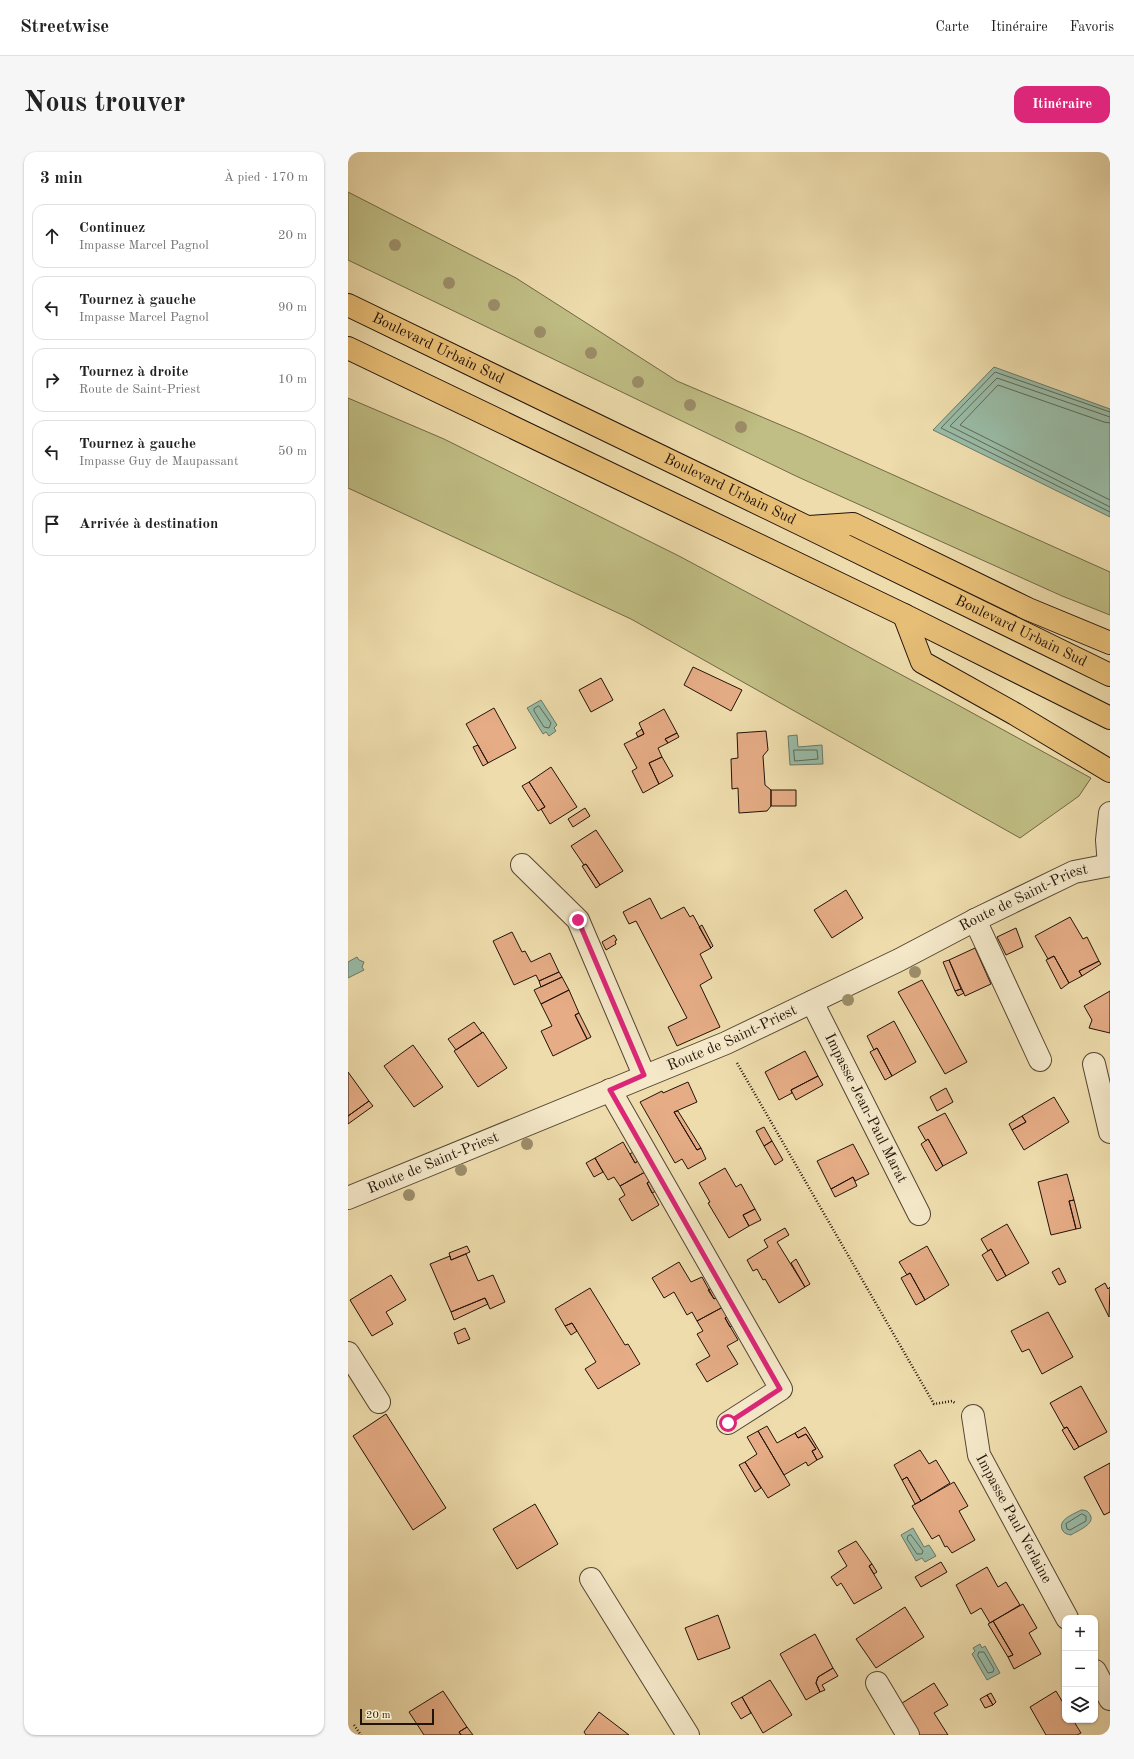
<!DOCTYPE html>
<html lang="fr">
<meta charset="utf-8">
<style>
body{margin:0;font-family:"Old Standard TT",serif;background:#f6f6f6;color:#222}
.controls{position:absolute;right:12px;bottom:12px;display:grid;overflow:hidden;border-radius:8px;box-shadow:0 1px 3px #0004}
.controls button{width:36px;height:36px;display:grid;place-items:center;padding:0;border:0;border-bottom:1px solid #e0e0e0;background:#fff;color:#222;font:20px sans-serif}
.scale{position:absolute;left:12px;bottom:10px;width:74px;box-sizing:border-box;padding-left:4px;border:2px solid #221309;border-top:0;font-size:11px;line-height:14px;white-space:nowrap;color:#221309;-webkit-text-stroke:3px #f4e8c9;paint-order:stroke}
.stop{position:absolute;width:12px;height:12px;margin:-9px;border:3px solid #db2777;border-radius:50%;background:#fff}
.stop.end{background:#db2777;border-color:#fff;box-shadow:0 1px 4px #0008}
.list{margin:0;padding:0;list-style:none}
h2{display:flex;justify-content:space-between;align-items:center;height:52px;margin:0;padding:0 16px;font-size:17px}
h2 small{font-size:13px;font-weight:400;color:#767676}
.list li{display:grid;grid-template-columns:26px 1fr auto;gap:12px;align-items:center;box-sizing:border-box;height:64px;margin:0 8px 8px;padding:0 8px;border:1px solid #e0e0e0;border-radius:12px}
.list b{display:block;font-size:15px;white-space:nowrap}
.list p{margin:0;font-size:13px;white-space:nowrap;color:#767676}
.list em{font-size:13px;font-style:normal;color:#767676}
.icon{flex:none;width:22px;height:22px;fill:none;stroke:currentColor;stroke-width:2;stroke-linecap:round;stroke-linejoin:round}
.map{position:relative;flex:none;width:762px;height:1583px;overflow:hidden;border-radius:12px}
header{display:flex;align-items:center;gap:24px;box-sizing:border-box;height:56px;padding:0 20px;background:#fff;border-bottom:1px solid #e0e0e0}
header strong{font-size:19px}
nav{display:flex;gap:22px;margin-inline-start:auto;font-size:14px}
.intro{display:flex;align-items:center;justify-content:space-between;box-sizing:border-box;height:96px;padding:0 24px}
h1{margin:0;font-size:28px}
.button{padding:10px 18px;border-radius:12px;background:#db2777;color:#fff;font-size:14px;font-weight:700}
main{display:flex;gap:24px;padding:0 24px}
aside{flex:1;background:#fff;border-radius:12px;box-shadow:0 1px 3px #0004}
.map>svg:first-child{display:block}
.green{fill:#c0be84;stroke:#716846}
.water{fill:#99bca7;stroke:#697868}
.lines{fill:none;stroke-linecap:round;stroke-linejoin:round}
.shore{stroke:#5e6858;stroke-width:1}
.building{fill:#e5ac85;stroke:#221309}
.minor-casing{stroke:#554532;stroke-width:24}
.highway-casing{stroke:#221309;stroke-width:24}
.path{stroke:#221309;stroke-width:2.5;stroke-dasharray:1 2;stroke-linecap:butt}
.minor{stroke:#f4e8c9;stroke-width:22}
.highway{stroke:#e7be76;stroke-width:22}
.tree{fill:#9c8e6a}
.route{stroke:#db2777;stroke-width:5}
.labels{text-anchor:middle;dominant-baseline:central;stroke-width:3.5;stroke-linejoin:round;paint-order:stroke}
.street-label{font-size:15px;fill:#221309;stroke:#f4e8c9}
</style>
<header>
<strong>Streetwise</strong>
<nav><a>Carte</a><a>Itinéraire</a><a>Favoris</a></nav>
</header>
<div class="intro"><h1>Nous trouver</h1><a class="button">Itinéraire</a></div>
<main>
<aside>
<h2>3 min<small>À pied · 170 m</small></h2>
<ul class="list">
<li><svg class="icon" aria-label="ahead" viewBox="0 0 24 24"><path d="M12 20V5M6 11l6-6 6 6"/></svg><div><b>Continuez</b><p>Impasse Marcel Pagnol</p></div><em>20 m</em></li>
<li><svg class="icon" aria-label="left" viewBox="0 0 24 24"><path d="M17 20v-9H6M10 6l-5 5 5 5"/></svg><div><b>Tournez à gauche</b><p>Impasse Marcel Pagnol</p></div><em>90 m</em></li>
<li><svg class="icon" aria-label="right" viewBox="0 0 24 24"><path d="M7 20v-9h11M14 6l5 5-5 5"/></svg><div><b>Tournez à droite</b><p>Route de Saint-Priest</p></div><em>10 m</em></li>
<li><svg class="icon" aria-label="left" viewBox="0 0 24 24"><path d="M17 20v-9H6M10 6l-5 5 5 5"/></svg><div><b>Tournez à gauche</b><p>Impasse Guy de Maupassant</p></div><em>50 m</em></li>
<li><svg class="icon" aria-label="arrive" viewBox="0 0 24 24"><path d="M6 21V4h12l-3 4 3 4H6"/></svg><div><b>Arrivée à destination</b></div></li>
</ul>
</aside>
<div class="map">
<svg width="762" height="1583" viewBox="0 0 762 1583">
<rect width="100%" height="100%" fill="#eedcac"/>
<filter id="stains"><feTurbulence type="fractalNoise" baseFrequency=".005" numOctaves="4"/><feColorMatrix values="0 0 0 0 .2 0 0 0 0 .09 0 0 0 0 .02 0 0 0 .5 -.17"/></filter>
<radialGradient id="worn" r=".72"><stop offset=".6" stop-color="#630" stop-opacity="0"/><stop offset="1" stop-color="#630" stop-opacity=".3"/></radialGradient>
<!-- green -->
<path class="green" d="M0 40 168 126 329 229 454 282 762 420V463L714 444 450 325 0 108Z
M0 246 96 287 331 404 608 552 743 626 731 644 672 686 283 467 0 336Z"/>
<!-- water -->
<path class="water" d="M646 215 762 257V365L585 278Z
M193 548 209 573 206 576 208 579 201 584 198 580 195 582 179 556Z
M449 583 450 595 474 593 475 612 442 613 440 584Z
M9 805 11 808 16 810 14 815 16 818 0 826V810Z
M733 1358C738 1358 741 1359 743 1365 745 1373 729 1379 723 1383 719 1382 717 1382 715 1379 708 1368 726 1362 733 1358Z
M565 1376 576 1395 581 1393 588 1404 577 1410 574 1406 568 1409 553 1383Z
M632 1492 634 1496 637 1494 652 1521 639 1528 624 1502 627 1499 625 1496Z"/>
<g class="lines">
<!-- shore -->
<path class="shore" d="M762 260 647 220 593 276 762 360
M762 265 649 226 602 274 762 355
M762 271 756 270 650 233 612 273 762 348
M191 554 203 571 201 576 196 575 186 559V557Z
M446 598H469L470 607 447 609Z
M734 1362 738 1364V1369L722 1378 719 1377 718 1372Z
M563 1383 575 1399 574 1402H569L559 1387 560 1384Z
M631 1500H636L646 1517 645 1520 640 1521 630 1504Z"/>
</g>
<!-- building -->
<path class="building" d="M345 515 394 538 383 559 336 533Z
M253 526 265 548 243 560 231 538Z
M146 556 168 596 140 611 118 572Z
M316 557 329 581 317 587 320 591 310 596 314 605 301 611 311 632 295 641 284 619 289 616 276 592 296 582 291 571Z
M294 577 296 582 290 585 288 581Z
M418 579 420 598 415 604 417 633 423 638V654L419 659 391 661 390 636 384 637 383 607 390 606 389 581Z
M329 581 331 585 320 591 317 587Z
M130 593 140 611 135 614 125 595Z
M314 605 325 624 311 632 301 611Z
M203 615 229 655 202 672 193 657 197 655 181 630Z
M181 630 197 655 190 659 174 634Z
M423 638H448V654H423Z
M237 656 242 664 225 675 220 667Z
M248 678 275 719 252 733 238 712 236 713 223 694Z
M238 712 252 733 248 736 234 714Z
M498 738 515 766 484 786 466 758Z
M302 746 313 767 336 755 342 765 345 763 363 796 352 802 364 826 352 833 372 875 329 894 320 875 339 866 288 769 281 772 275 760Z
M722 765 735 787 739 785 751 809 731 819 734 824 721 831 706 804 700 807 687 784Z
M354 773 365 794 363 796 351 775Z
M668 776 675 795 658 803 649 785Z
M164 780 174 800 177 799 183 810 202 801 211 820 191 829 188 823 166 833 145 789Z
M266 783 269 788 267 789 268 792 258 798 254 790Z
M627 796 643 832 617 844 601 808Z
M706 804 721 831 713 837 698 808Z
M601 808 613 837 607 839 595 810Z
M751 809 753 812 734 824 731 819Z
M211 820 214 825 193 835 191 829Z
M214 825 221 838 193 852 186 838Z
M574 828 619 910 597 922 550 840Z
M613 837 616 841 610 844 607 839Z
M221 838 231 861 227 863 239 887 205 904 193 879 204 874 193 852Z
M762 839V881L741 876 744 868 736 854Z
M231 861 243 885 239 887 227 863Z
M546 869 568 910 544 924 529 896 526 898 519 884Z
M126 870 134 881 108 898 100 887Z
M135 880 159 916 130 935 106 899Z
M65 893 95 935 66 955 36 914Z
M529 896 544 924 537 928 522 900Z
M457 899 470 924 443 938 444 941 431 948 417 920Z
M0 920 21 949 0 964Z
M470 924 475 933 448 948 443 938Z
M340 930 349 950 326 960 349 998 353 996 358 1007 340 1017 334 1007 327 1011 292 950 314 939 315 941Z
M598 936 605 950 589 959 582 945Z
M706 945 721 970 676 998 664 978 678 970 674 964Z
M21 949 25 954 0 972V964Z
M330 959 353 996 349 998 326 960Z
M597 961 619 1001 595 1014 580 987 578 989 570 975Z
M674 964 678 970 664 978 661 972Z
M416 975 424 989 416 994 408 979Z
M580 987 595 1014 588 1019 573 992Z
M424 989 435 1008 427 1013 416 994Z
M275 990 287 1011 290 1009 297 1020 272 1034 266 1025 260 1028 247 1006Z
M505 992 521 1022 507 1029 505 1025 483 1037 469 1009Z
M285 1000 290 1009 287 1011 282 1002Z
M247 1006 255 1020 246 1025 238 1011Z
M377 1016 388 1035 393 1032 407 1057 395 1063 401 1074 381 1086 360 1051 362 1050 351 1031Z
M297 1020 302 1029 299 1031 311 1053 284 1069 271 1047 277 1043 272 1034Z
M719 1022 726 1048 721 1049 728 1077 703 1083 690 1030Z
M505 1025 509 1034 487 1045 483 1037Z
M302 1029 308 1039 304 1041 299 1031Z
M726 1048 733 1076 728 1077 721 1049Z
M407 1057 413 1068 401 1074 395 1063Z
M659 1072 681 1111 658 1124 643 1097 640 1099 633 1087Z
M437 1076 441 1083 429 1090 457 1135 431 1151 417 1127 415 1128 409 1117 405 1119 399 1108 420 1095 416 1088Z
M119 1094 122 1100 103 1108 101 1101Z
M579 1094 601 1133 577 1148 562 1121 559 1123 551 1110Z
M643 1097 658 1124 649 1129 634 1103Z
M118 1102 130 1129 145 1123 157 1150 142 1157 137 1146 103 1160 82 1112 102 1104 103 1108Z
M448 1107 462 1132 457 1135 443 1111Z
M331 1110 343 1130 354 1125 366 1147 369 1145 375 1155 349 1169 344 1160 339 1163 326 1140 316 1146 304 1126Z
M711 1116 718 1130 711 1133 704 1120Z
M562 1121 577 1148 568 1153 553 1126Z
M43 1123 58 1148 38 1160 45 1172 24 1184 2 1148Z
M757 1131 760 1137 762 1135 761 1165 747 1137Z
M242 1136 277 1193 280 1192 292 1212 250 1237 237 1217 248 1210 224 1171 217 1174 207 1157Z
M364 1136 369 1145 366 1147 360 1138Z
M137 1146 140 1152 106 1168 103 1160Z
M375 1155 381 1164 377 1166 390 1188 379 1194 390 1212 359 1230 348 1212 362 1204 349 1182 355 1179 349 1169Z
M700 1160 725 1205 694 1222 681 1197 674 1200 663 1179Z
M381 1164 386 1173 382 1175 377 1166Z
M224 1171 229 1179 223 1183 217 1174Z
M117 1176 122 1187 110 1192 106 1181Z
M733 1234 759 1280 731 1295 719 1275 716 1276 702 1251Z
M38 1262 98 1356 65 1378 5 1284Z
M419 1274 429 1291 447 1281 450 1286 458 1282 468 1297 464 1299 469 1308 460 1314 458 1310 436 1323 410 1279Z
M457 1275 475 1305 469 1308 464 1299 468 1297 458 1282 450 1286 447 1281Z
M719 1275 731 1295 726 1298 714 1278Z
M410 1279 442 1333 420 1346 397 1310 409 1302 399 1285Z
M572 1298 581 1312 588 1308 602 1331 573 1349 559 1325 554 1328 546 1313Z
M397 1310 413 1336 407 1340 391 1313Z
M762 1311V1360L756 1363 736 1325Z
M559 1325 573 1349 567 1352 554 1328Z
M606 1330 620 1354 611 1359 627 1388 604 1401 599 1394 597 1395 591 1383 584 1387 564 1354Z
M187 1352 210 1392 169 1417 145 1377Z
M508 1389 524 1412 521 1414 534 1436 506 1452 493 1431 489 1434 483 1425 499 1414 490 1399Z
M593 1410 599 1420 573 1435 567 1425Z
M524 1412 529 1420 526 1422 521 1414Z
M639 1415 650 1435 658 1430 672 1453 642 1471 633 1456 623 1462 608 1433Z
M675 1452 689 1476 681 1481 693 1502 666 1517 660 1505 665 1503 645 1469Z
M557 1455 576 1485 528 1516 508 1487Z
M370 1463 382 1496 350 1508 337 1476Z
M645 1469 665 1503 660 1505 640 1472Z
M467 1482 485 1516 470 1525 468 1531 472 1540 458 1548 432 1502Z
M485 1516 490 1524 474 1533 477 1538 472 1540 468 1531 470 1525Z
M422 1528 444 1563 415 1581 394 1545Z
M586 1531 600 1553 586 1561 600 1583H569L551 1553Z
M95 1539 119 1575 111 1580 113 1583H76L61 1560Z
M708 1539 717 1554V1568H725L733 1581 729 1583H698L682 1555Z
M643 1541 648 1550 645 1553 639 1543Z
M639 1543 645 1553 637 1556 632 1547Z
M394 1545 403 1561 393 1567 383 1551Z
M251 1560 281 1583H238L236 1580Z
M119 1575 125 1583H113L111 1580Z"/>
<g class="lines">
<defs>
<g id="minor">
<path d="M174 713 230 768 296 923"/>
<path d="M761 713 759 688 762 661"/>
<path d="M627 768 692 908"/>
<path id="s1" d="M464 850 571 1062"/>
<path d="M746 912 762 980"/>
<path d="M262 938 433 1237 380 1271"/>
<path id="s2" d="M0 1046 378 891 551 808 627 768 726 720 762 713"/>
<path d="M0 1201 31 1250"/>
<path id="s3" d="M625 1264 631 1303 719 1466"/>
<path d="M243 1427 340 1583"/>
<path d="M747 1519 762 1547"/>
<path d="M529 1531 560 1583"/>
</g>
<g id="highway">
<path id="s4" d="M0 153 459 375 762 523"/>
<path d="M0 196 556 463 762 566"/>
<path d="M461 375 505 372 680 457 762 491"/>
<path d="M556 463 574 510 667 562 762 619"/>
</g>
</defs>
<!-- minor casing -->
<use href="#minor" class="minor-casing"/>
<!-- highway casing -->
<use href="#highway" class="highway-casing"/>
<!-- path -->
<path class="path" d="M389 911 586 1252 604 1249 607 1251
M6 1573 13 1583"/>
<!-- minor -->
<use href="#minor" class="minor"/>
<!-- highway -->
<use href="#highway" class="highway"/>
</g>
<!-- trees -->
<g class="tree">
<circle cx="47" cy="93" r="6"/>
<circle cx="101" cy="131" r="6"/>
<circle cx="146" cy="153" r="6"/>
<circle cx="192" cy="180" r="6"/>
<circle cx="243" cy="201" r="6"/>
<circle cx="290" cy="230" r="6"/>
<circle cx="342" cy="253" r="6"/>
<circle cx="393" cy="275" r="6"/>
<circle cx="567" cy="820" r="6"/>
<circle cx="500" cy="848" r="6"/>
<circle cx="179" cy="992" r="6"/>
<circle cx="113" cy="1018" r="6"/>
<circle cx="61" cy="1043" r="6"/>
</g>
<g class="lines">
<!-- route -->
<path class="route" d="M230 768 296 923 262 938 432 1237 380 1271"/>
</g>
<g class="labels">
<!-- street labels -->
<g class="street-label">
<text stroke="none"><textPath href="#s4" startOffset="100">Boulevard Urbain Sud</textPath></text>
<text stroke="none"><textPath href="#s4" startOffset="424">Boulevard Urbain Sud</textPath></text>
<text stroke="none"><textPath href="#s4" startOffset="748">Boulevard Urbain Sud</textPath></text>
<text stroke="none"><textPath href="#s2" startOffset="740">Route de Saint-Priest</textPath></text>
<text stroke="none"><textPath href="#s2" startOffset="416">Route de Saint-Priest</textPath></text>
<text stroke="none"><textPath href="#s1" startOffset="119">Impasse Jean-Paul Marat</textPath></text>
<text stroke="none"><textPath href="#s2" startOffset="92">Route de Saint-Priest</textPath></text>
<text stroke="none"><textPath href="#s3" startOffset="112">Impasse Paul Verlaine</textPath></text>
</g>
</g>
<rect width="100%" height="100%" filter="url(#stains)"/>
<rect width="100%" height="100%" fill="url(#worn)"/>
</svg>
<div class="controls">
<button>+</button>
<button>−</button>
<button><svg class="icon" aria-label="layers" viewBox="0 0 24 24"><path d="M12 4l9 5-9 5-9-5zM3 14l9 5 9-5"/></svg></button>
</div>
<div class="scale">20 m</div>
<div class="stop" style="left:380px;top:1271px"></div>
<div class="stop end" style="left:230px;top:768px"></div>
</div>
</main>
